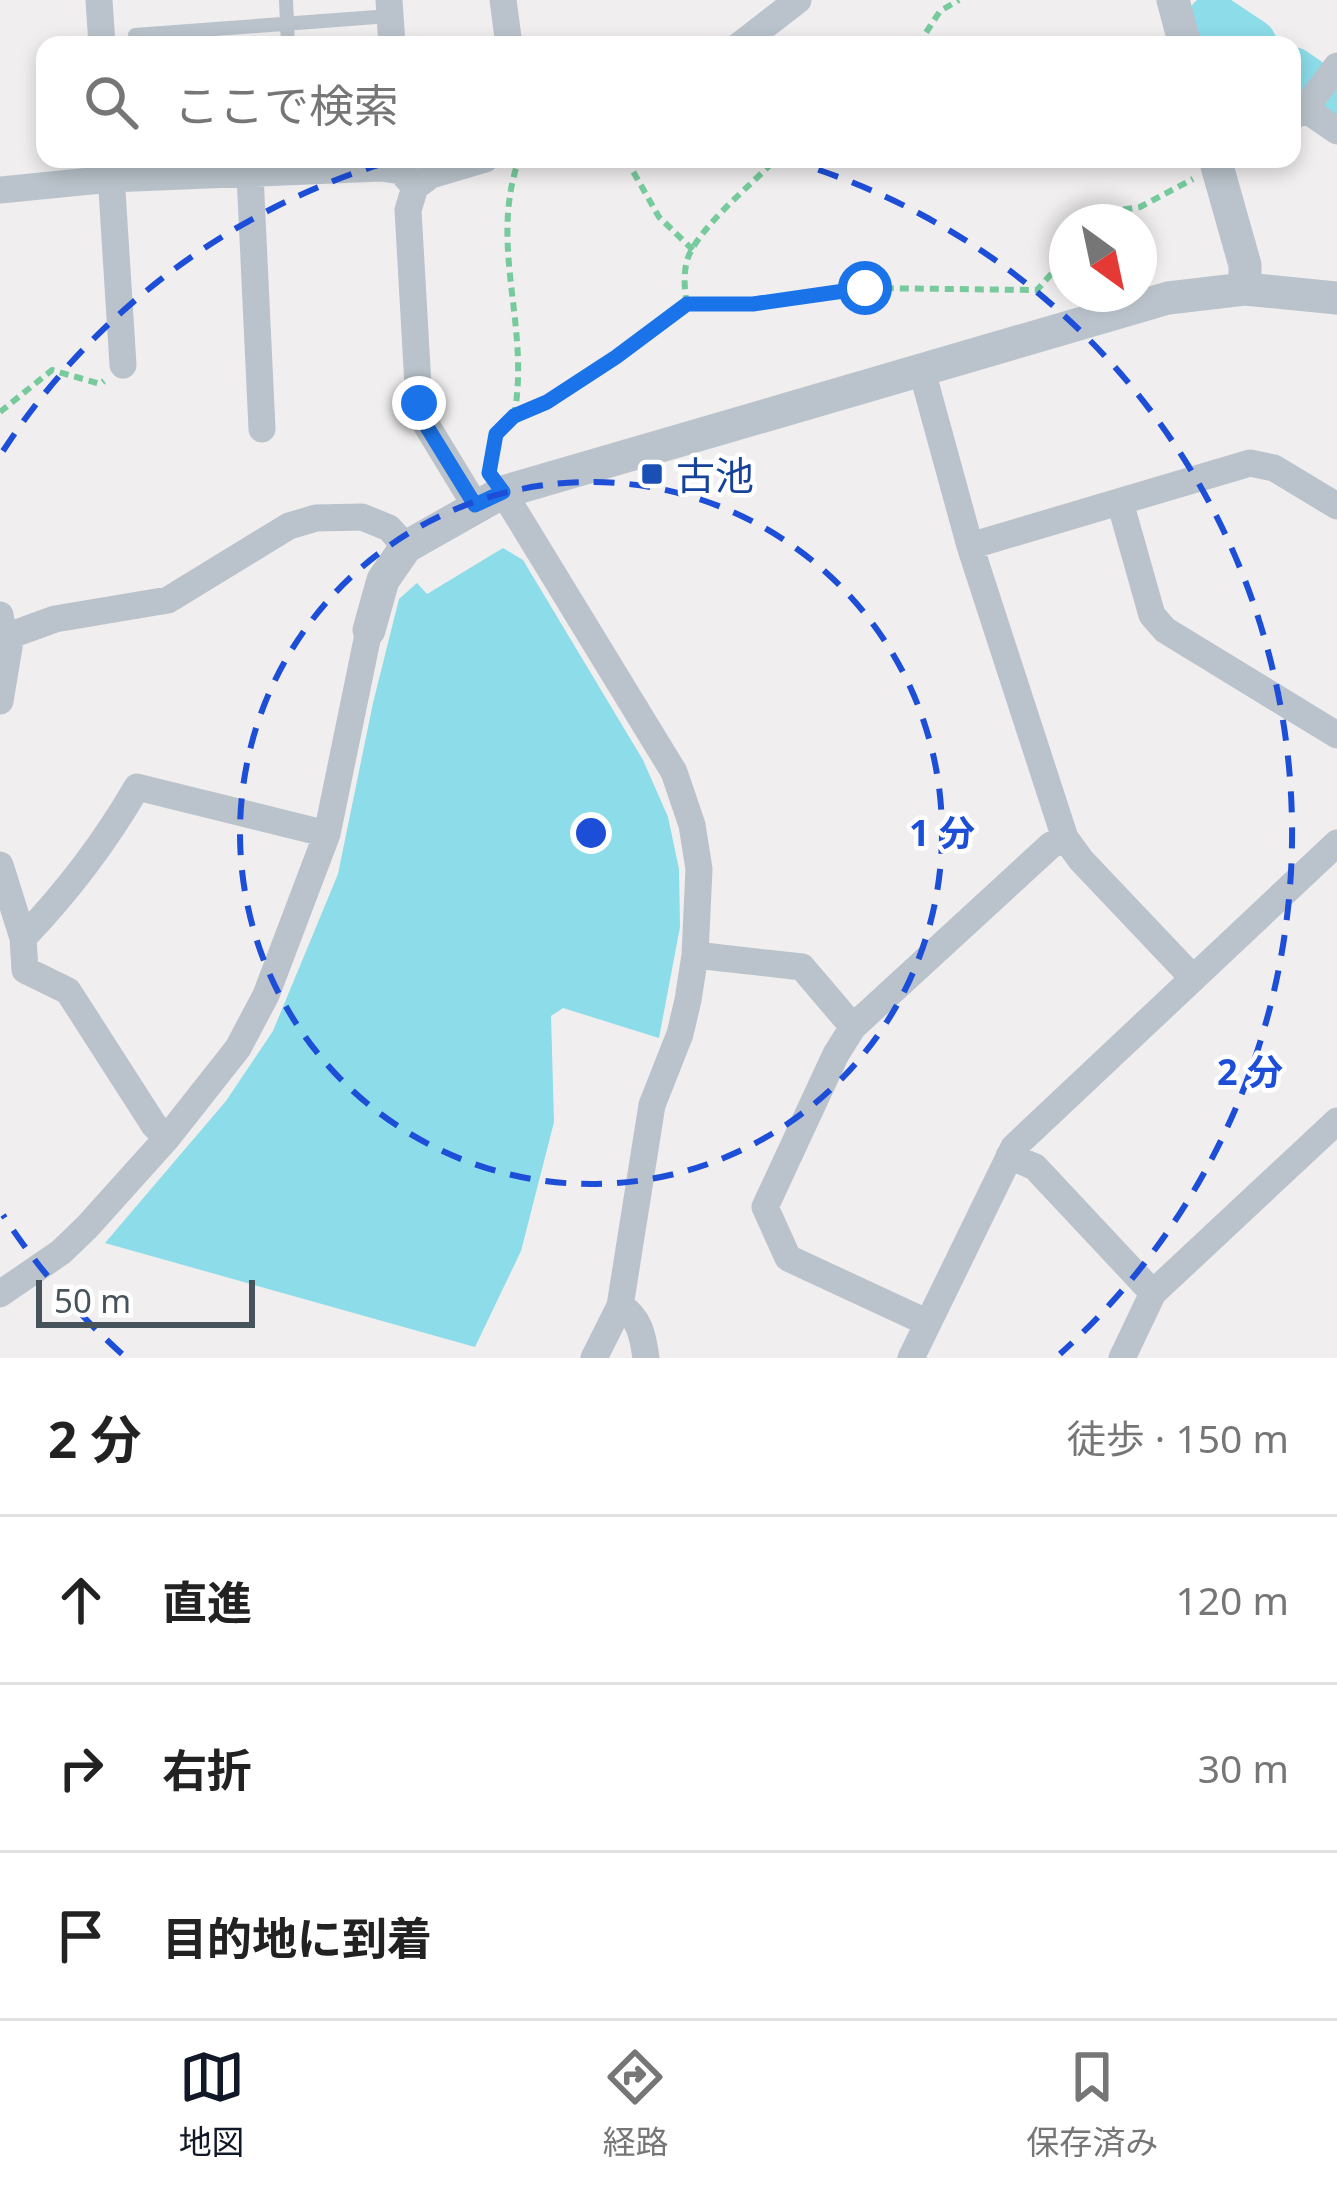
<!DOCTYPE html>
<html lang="ja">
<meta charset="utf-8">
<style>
body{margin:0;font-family:"Noto Sans","Noto Sans JP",sans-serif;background:#f2f2f2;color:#222}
.compass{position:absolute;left:1049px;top:204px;width:108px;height:108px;border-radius:50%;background:#fff;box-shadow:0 6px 18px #0003;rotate:147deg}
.scale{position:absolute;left:36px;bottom:30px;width:219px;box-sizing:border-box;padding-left:12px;border:6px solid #47535b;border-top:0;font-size:33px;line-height:42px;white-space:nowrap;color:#47535b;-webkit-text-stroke:9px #fff;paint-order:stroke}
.stop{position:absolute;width:36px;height:36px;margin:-27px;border:9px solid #1a73e8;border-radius:50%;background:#fff}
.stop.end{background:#1a73e8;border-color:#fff;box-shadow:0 3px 12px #0008}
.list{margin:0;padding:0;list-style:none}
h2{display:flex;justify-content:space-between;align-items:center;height:156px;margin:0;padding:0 48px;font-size:51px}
h2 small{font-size:39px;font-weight:400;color:#767676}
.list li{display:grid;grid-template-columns:78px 1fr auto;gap:36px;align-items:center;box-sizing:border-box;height:168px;padding:0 48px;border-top:3px solid #e0e0e0}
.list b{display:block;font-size:45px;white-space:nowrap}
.list em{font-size:39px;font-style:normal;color:#767676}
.icon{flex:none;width:66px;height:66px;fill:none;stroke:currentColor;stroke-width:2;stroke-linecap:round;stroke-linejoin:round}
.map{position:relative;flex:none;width:1337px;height:1358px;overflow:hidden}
.search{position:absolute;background:#fff;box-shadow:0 6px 18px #0003;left:36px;right:36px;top:36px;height:132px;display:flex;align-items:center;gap:30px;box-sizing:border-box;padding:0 42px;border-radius:24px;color:#767676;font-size:45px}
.sheet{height:660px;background:#fff}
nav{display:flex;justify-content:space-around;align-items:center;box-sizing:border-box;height:168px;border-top:3px solid #e0e0e0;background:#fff;font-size:33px;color:#767676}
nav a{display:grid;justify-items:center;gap:6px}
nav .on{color:#111827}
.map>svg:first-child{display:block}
.water{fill:#8cdce9}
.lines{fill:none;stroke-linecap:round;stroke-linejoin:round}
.river{stroke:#8cdce9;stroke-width:54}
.path{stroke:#76ca9b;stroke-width:6;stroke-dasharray:9 6;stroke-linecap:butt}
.service{stroke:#bac3cb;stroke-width:14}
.minor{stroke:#bac3cb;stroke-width:27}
.tertiary{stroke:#bac3cb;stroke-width:33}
.route{stroke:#1a73e8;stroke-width:15}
.ring{fill:none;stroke:#1d4ed8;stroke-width:6;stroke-dasharray:21 15}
.transit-dot{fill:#1a4fb4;stroke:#fff;stroke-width:4.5}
.labels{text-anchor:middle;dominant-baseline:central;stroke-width:9;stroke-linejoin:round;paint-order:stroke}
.transit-label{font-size:39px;fill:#164399;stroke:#fff;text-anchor:start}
.centre{fill:#1d4ed8;stroke:#fff;stroke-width:6}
.ring-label{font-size:36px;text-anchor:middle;font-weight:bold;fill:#1d4ed8;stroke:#fff;stroke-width:9;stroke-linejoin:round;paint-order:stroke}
</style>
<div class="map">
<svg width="1337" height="1358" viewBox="0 0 1337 1358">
<rect width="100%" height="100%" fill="#f0eeee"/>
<!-- water -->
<path class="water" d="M503 548 523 560 643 760 668 817 679 869 680 927 659 1038 563 1008 551 1016 554 1122 521 1251 475 1347 105 1243 226 1101 273 1031 338 874 373 703 399 599 417 583 427 594Z"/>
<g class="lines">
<!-- river -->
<path class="river" d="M1214 21 1250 45
M1292 74 1337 105"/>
<!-- path -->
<path class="path" d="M918 45 940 11 959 0
M626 159 659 217 693 250
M1098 222 1107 212 1140 207 1193 179
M687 304C684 289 683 269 689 255 704 223 751 185 776 159
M0 412 52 370 100 384 104 381
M514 416C531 326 488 247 519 159
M489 467 496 434 514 416 547 402 617 357 687 304H753L865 288 1037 290 1067 256"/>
<!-- service -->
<path class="service" d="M286 0 288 45
M135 35 390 16"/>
<!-- minor -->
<path class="minor" d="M99 0 102 45
M389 0 392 45
M503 0 509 45
M740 45 798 0
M1292 100 1337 131
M1292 117 1305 109 1337 66
M110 159 123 365
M250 175 262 429
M415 187 408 210 419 403 424 421 475 505
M0 190 111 179 381 168 401 171 415 187 431 175 485 159
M922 371 970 546 1065 838 1081 860 1192 977
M503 492 674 772 692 825 699 869 695 955 688 1000 680 1034 652 1105 620 1306 594 1358
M1120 502 1152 615 1165 630 1337 735
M970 546 1250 463 1274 468 1337 506
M0 615 3 631 11 635 55 619 168 600 289 526 316 518 362 517 389 528 406 547
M0 701 11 635
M0 865 23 938 25 970 68 991 154 1125 167 1138
M23 938C68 891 104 844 137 787L327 834
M695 955 802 967 853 1027
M1009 1156 1035 1167 1153 1293
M0 1294 61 1252 87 1227 167 1138 238 1048 266 995 327 834 369 630
M620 1306C640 1317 643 1337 646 1358
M928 1323 788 1258 765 1207 836 1054 853 1027 1051 845 1065 838
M911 1358 1014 1147 1337 843
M1122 1358 1153 1293 1337 1121"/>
<!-- tertiary -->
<path class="tertiary" d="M1173 0 1185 45
M1215 159 1245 265V289
M369 630 383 580 406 547 503 492 1168 298 1245 289 1337 298"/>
</g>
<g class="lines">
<!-- route -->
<path class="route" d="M419 403 424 422 475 505 503 492 489 473 496 434 514 416 547 402 616 357 687 304H753L865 288"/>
</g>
<!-- distance rings -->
<g class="ring">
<circle cx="591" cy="833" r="351"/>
<path d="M122 1354A701 701 0 0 1 3 1215M3 451A701 701 0 0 1 398 159M784 159A701 701 0 0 1 1060 1354"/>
</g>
<!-- markers -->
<rect class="transit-dot" x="640" y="462" width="24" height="24" rx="6"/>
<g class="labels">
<!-- transit labels -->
<g class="transit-label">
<text x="676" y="474">古池</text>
</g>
</g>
<circle cx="591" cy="833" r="18" class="centre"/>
<g class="ring-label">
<text x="942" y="846">1 分</text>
<text x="1250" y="1085">2 分</text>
</g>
</svg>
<svg class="compass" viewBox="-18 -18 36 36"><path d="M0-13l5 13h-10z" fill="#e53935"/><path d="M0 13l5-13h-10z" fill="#767676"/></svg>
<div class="scale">50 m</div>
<div class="stop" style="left:865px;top:288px"></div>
<div class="stop end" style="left:419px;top:403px"></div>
<div class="search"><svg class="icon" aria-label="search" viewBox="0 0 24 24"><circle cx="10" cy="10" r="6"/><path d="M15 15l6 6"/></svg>ここで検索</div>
</div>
<section class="sheet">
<h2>2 分<small>徒歩 · 150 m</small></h2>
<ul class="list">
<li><svg class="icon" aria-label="ahead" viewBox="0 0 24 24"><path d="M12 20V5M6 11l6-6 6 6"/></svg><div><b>直進</b></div><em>120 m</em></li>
<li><svg class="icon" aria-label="right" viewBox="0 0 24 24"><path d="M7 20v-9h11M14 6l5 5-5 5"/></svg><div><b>右折</b></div><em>30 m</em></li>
<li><svg class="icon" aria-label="arrive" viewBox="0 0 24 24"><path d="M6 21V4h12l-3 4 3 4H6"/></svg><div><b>目的地に到着</b></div></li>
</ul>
</section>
<nav>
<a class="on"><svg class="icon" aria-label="map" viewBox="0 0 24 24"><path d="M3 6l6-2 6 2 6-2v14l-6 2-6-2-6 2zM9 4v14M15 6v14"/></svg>地図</a>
<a><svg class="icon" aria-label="directions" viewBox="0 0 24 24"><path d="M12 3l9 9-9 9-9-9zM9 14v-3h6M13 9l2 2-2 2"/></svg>経路</a>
<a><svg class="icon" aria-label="saved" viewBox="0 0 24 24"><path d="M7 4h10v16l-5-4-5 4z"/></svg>保存済み</a>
</nav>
